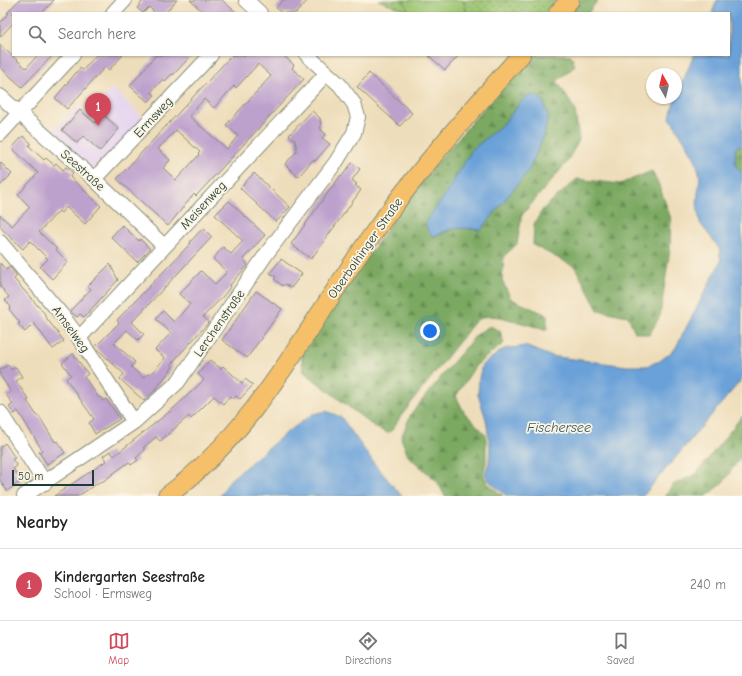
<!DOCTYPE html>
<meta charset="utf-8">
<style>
body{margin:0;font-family:"Comic Neue",sans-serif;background:#f6f6f6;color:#222}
.compass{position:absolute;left:646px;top:68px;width:36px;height:36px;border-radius:50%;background:#fff;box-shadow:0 1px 3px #0004;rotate:352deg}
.scale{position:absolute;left:12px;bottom:10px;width:82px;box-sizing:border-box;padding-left:4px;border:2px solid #1f3d34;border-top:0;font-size:11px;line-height:14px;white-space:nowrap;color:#1f3d34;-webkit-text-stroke:3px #fcf5e5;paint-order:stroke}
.you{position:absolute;left:430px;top:331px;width:14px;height:14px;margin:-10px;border:3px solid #fff;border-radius:50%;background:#1a73e8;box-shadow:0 0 0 6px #1a73e833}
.badge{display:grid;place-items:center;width:26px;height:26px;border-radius:50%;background:#d1495b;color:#fff;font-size:13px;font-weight:700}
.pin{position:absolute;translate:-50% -33px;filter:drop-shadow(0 1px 2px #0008)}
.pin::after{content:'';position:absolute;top:21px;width:14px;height:12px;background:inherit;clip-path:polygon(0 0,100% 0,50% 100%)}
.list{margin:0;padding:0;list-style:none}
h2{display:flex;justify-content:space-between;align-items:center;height:52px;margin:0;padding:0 16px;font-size:17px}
h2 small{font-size:13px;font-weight:400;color:#767676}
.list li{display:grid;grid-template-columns:26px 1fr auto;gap:12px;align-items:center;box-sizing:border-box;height:72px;padding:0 16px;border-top:1px solid #e0e0e0}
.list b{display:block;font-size:15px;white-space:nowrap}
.list p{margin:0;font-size:13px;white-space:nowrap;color:#767676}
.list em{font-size:13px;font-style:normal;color:#767676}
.icon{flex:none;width:22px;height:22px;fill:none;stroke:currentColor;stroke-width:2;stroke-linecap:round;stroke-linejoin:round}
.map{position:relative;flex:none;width:742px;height:496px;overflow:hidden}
.search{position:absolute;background:#fff;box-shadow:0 1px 3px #0004;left:12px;right:12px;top:12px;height:44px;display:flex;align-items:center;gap:10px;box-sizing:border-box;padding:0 14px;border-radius:0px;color:#767676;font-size:15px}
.sheet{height:124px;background:#fff}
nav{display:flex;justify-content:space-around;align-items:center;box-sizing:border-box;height:56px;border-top:1px solid #e0e0e0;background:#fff;font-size:11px;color:#767676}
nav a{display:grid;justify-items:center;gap:2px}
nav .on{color:#d1495b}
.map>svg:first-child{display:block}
.built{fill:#e5d3f1}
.grass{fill:url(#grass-dots);stroke:#5c8052}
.forest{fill:url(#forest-firs);stroke:#4d734b;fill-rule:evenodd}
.green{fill:#9ac36f;stroke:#5c8052}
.water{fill:#6ba1d9;stroke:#456f86}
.building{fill:#bda1cd;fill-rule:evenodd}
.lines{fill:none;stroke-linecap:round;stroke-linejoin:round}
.minor-casing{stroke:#868d77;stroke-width:16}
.major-casing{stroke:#868d77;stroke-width:20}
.minor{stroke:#fff;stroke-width:14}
.major{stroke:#f6c06b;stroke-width:18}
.labels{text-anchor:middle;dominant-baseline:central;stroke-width:3.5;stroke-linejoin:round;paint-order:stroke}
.street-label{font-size:13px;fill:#1f3d34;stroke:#fcf5e5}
.water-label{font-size:14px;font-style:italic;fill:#365b66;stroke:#fcf5e5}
</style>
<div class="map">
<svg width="742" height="496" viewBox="0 0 742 496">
<defs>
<pattern id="grass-dots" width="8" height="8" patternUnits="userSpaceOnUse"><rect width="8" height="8" fill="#9ac36f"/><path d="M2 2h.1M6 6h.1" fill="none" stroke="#7da05c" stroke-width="1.8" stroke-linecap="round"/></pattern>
<pattern id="forest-firs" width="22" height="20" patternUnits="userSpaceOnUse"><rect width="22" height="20" fill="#7ba962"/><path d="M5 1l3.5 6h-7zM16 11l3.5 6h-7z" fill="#648b52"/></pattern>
</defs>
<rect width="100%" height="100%" fill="#fcf5e5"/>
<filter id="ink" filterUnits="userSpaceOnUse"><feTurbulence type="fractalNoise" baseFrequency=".025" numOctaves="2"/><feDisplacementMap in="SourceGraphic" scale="8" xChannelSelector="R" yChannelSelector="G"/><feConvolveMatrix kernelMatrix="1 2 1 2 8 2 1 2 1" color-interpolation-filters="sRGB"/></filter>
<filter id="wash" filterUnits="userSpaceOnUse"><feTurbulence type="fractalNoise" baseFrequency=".012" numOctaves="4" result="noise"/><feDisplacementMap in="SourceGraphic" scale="16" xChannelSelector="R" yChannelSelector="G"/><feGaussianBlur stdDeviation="0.9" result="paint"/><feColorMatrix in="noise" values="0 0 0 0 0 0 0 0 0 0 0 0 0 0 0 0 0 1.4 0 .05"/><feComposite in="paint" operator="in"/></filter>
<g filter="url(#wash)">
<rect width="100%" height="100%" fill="#eeddba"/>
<!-- built -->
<path class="built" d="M113 88 144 119 93 172 52 132 78 105 88 114Z"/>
<!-- grass -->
<path class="grass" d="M378 0H404L408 11Z
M463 0H556L544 13H467Z"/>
<!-- forest -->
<path class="forest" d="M580 0H598L588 13H568Z
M529 55H571L575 66 557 81 575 110 579 140 567 162 522 215 517 244 504 256 502 280 511 299 547 315V330L501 317 487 316 476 320 401 416 393 429 388 433 376 428 304 372 301 355 409 196ZM525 97 543 101 548 116 544 135 481 230C465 228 455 226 440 235L426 221 444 197 472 150 504 123Z
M738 146 742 147V173C731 163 738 161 735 149Z
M652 171 659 185 671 219 670 249 660 316 649 335 635 332 628 316 598 310 575 267 533 245 534 224 543 209 577 179 620 184Z
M490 326 500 331 504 343 476 365 456 396 464 412 486 435V462L483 474 489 485 503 496H445L437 481 408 456 401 438 411 414 445 372 477 334Z
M742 416V455L724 481 707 496H665L673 485 697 473Z"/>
<!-- green -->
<path class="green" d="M404 0H463L467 13H412L408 11Z"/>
<!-- water -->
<path class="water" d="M717 0H742V147L738 146 735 149C737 161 731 163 742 173V379L643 496H507L491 483 485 474 489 462 490 447 486 419 478 395 479 378 482 365 504 349 525 346 550 356 627 366H646L660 361 675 349 721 261 719 248 700 223 697 203 700 176 696 161 686 143 670 118 673 105 694 55H729V13H712Z
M536 95 543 101 548 116 544 135 529 170 481 230C471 229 461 227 451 229 444 231 441 235 433 236L427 230 426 221 444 197 472 150 504 123 525 97Z
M326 411 341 417 376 466 402 496H220L230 480 286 433 313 414Z"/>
<g id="blocks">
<!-- building -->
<path class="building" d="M19 0H54L42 13H13V23L0 37V23L9 13H7Z
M140 0H177L165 13H155L149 7 143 13 137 8 142 2Z
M190 0H222L237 13H204Z
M283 0H308L296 13H282L276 8Z
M0 45 26 68 38 55H53L22 87 0 67Z
M96 55H123L109 70 105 67 67 109 55 98 80 68 83 70Z
M156 55H192L173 75 172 74 165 81 163 79 151 92 155 95 148 102 130 86Z
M232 55H283L294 65 292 68 304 79 196 196 194 194 168 226 117 179ZM258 64 271 76 226 125 238 136 227 149 189 116 204 99 214 108 234 86 236 88ZM176 130 200 152 198 154 199 155 176 180 163 168 170 160 158 149Z
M428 55H459L445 70Z
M369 73 412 113 400 126 357 87Z
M80 110 95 123 103 114 119 129 100 151 83 136 77 143 62 130Z
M312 111 320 118 321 130 326 134 322 138 330 144 315 161 313 160 298 177 285 164 297 151 295 140 289 135Z
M23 136 31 143 29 146 44 160 46 158 54 165 56 163 63 170 66 167 73 173 70 177 101 206 85 224 66 207 61 213 59 211 39 232 57 249 56 250 68 262 52 279 40 267 48 259 30 241 23 249 0 227V215L12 226 30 207 18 195 38 173 12 148Z
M0 162 12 174 0 186Z
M352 163 360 169 352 180 357 184 355 185 361 190 311 259 291 244 341 175 342 176Z
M254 173 290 207 276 222 240 188Z
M229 201 265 235 243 259 248 265 230 285 231 286 225 294 203 317 209 322 171 364 173 367 155 390 144 401 120 379 124 374 95 347 119 323 117 320 191 243 190 242 203 228 212 237 132 322 144 334 138 340 127 330 114 343 135 362 131 367 143 378 146 375 153 372 158 366 165 358 155 350 171 333 156 319 163 311 174 322 190 304 179 294 201 271 215 284 227 272 213 259 223 247 231 254 243 241 215 215Z
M122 225 139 241 140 239 150 249 137 262 111 237Z
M281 259 302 274 291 288 285 284 283 286 274 279 276 277 270 273Z
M0 263 6 270 10 267 17 276 14 279 45 314 44 315 64 341 53 349 34 323 25 332 18 324 20 323 9 309 11 307 5 300 9 297 0 286Z
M110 264 118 280 84 317 80 314 77 317 70 311 91 289 88 286Z
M256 291 282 309 247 358 222 340Z
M73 354 88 374 84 377 99 398 100 397 103 401 106 399 120 419 95 434 89 423 94 419 66 379 71 375 62 363Z
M210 360 221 369 223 366 242 383 245 379 253 385 240 399 236 396 233 399 230 396 223 404 214 396 191 419 189 416 160 441 156 437 143 448 145 450 136 458 138 460 131 465 129 462 102 482 101 481 78 496H54L106 461 103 456 110 451 114 456 174 408 204 380 198 374Z
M8 365 11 370 16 367 22 377 16 381 29 400 27 401 38 417 39 416 55 442 57 441 65 453 47 464 39 452 42 450 18 411 14 414 9 407 13 404 6 395 11 392 0 375V370Z
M5 443 15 458 12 459 17 466 13 469 21 481 7 491 0 480V447Z"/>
</g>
</g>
<g filter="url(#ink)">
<use href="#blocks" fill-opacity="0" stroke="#868d77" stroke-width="1"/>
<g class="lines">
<defs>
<path id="minor" d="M246 0 260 13
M113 13 125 0
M0 96 94 179 164 246
M0 134 73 55
M94 179 211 55
M0 242 61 314 79 338 134 422
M79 338 327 73
M0 412 45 483
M24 496 134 422 178 382 267 253 336 162 354 133 358 117 354 104 340 85 307 55"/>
<path id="major" d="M558 13 570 0
M167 496C256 430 305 331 368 241 414 175 467 115 521 55"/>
</defs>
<!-- minor casing -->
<use href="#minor" class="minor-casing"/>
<!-- major casing -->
<use href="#major" class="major-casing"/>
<!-- minor -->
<use href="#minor" class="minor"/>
<!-- major -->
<use href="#major" class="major"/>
</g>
</g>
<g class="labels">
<!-- street labels -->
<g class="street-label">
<text transform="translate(153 117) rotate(-47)">Ermsweg</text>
<text transform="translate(83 170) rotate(42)">Seestraße</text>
<text transform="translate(203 205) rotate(-47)">Meisenweg</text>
<text transform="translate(365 248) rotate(-55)">Oberboihinger Straße</text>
<text transform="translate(219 323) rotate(-55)">Lerchenstraße</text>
<text transform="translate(71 329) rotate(54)">Amselweg</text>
</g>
<!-- water labels -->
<g class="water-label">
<text x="559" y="427">Fischersee</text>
</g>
</g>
</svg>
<svg class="compass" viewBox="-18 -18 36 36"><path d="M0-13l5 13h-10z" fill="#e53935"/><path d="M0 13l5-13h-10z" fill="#767676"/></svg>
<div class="scale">50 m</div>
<div class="you"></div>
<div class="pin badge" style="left:98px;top:126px">1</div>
<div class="search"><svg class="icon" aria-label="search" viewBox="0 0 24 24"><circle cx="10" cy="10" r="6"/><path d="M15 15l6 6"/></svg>Search here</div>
</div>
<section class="sheet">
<h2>Nearby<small></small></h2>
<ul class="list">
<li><span class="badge">1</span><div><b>Kindergarten Seestraße</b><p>School · Ermsweg</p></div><em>240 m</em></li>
</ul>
</section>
<nav>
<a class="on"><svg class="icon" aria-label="map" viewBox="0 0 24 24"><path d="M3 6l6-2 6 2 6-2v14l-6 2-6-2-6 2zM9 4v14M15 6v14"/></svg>Map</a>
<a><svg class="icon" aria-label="directions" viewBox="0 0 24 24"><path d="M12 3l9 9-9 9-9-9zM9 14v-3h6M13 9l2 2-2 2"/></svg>Directions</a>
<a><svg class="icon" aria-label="saved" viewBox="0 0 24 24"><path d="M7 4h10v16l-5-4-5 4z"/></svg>Saved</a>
</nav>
